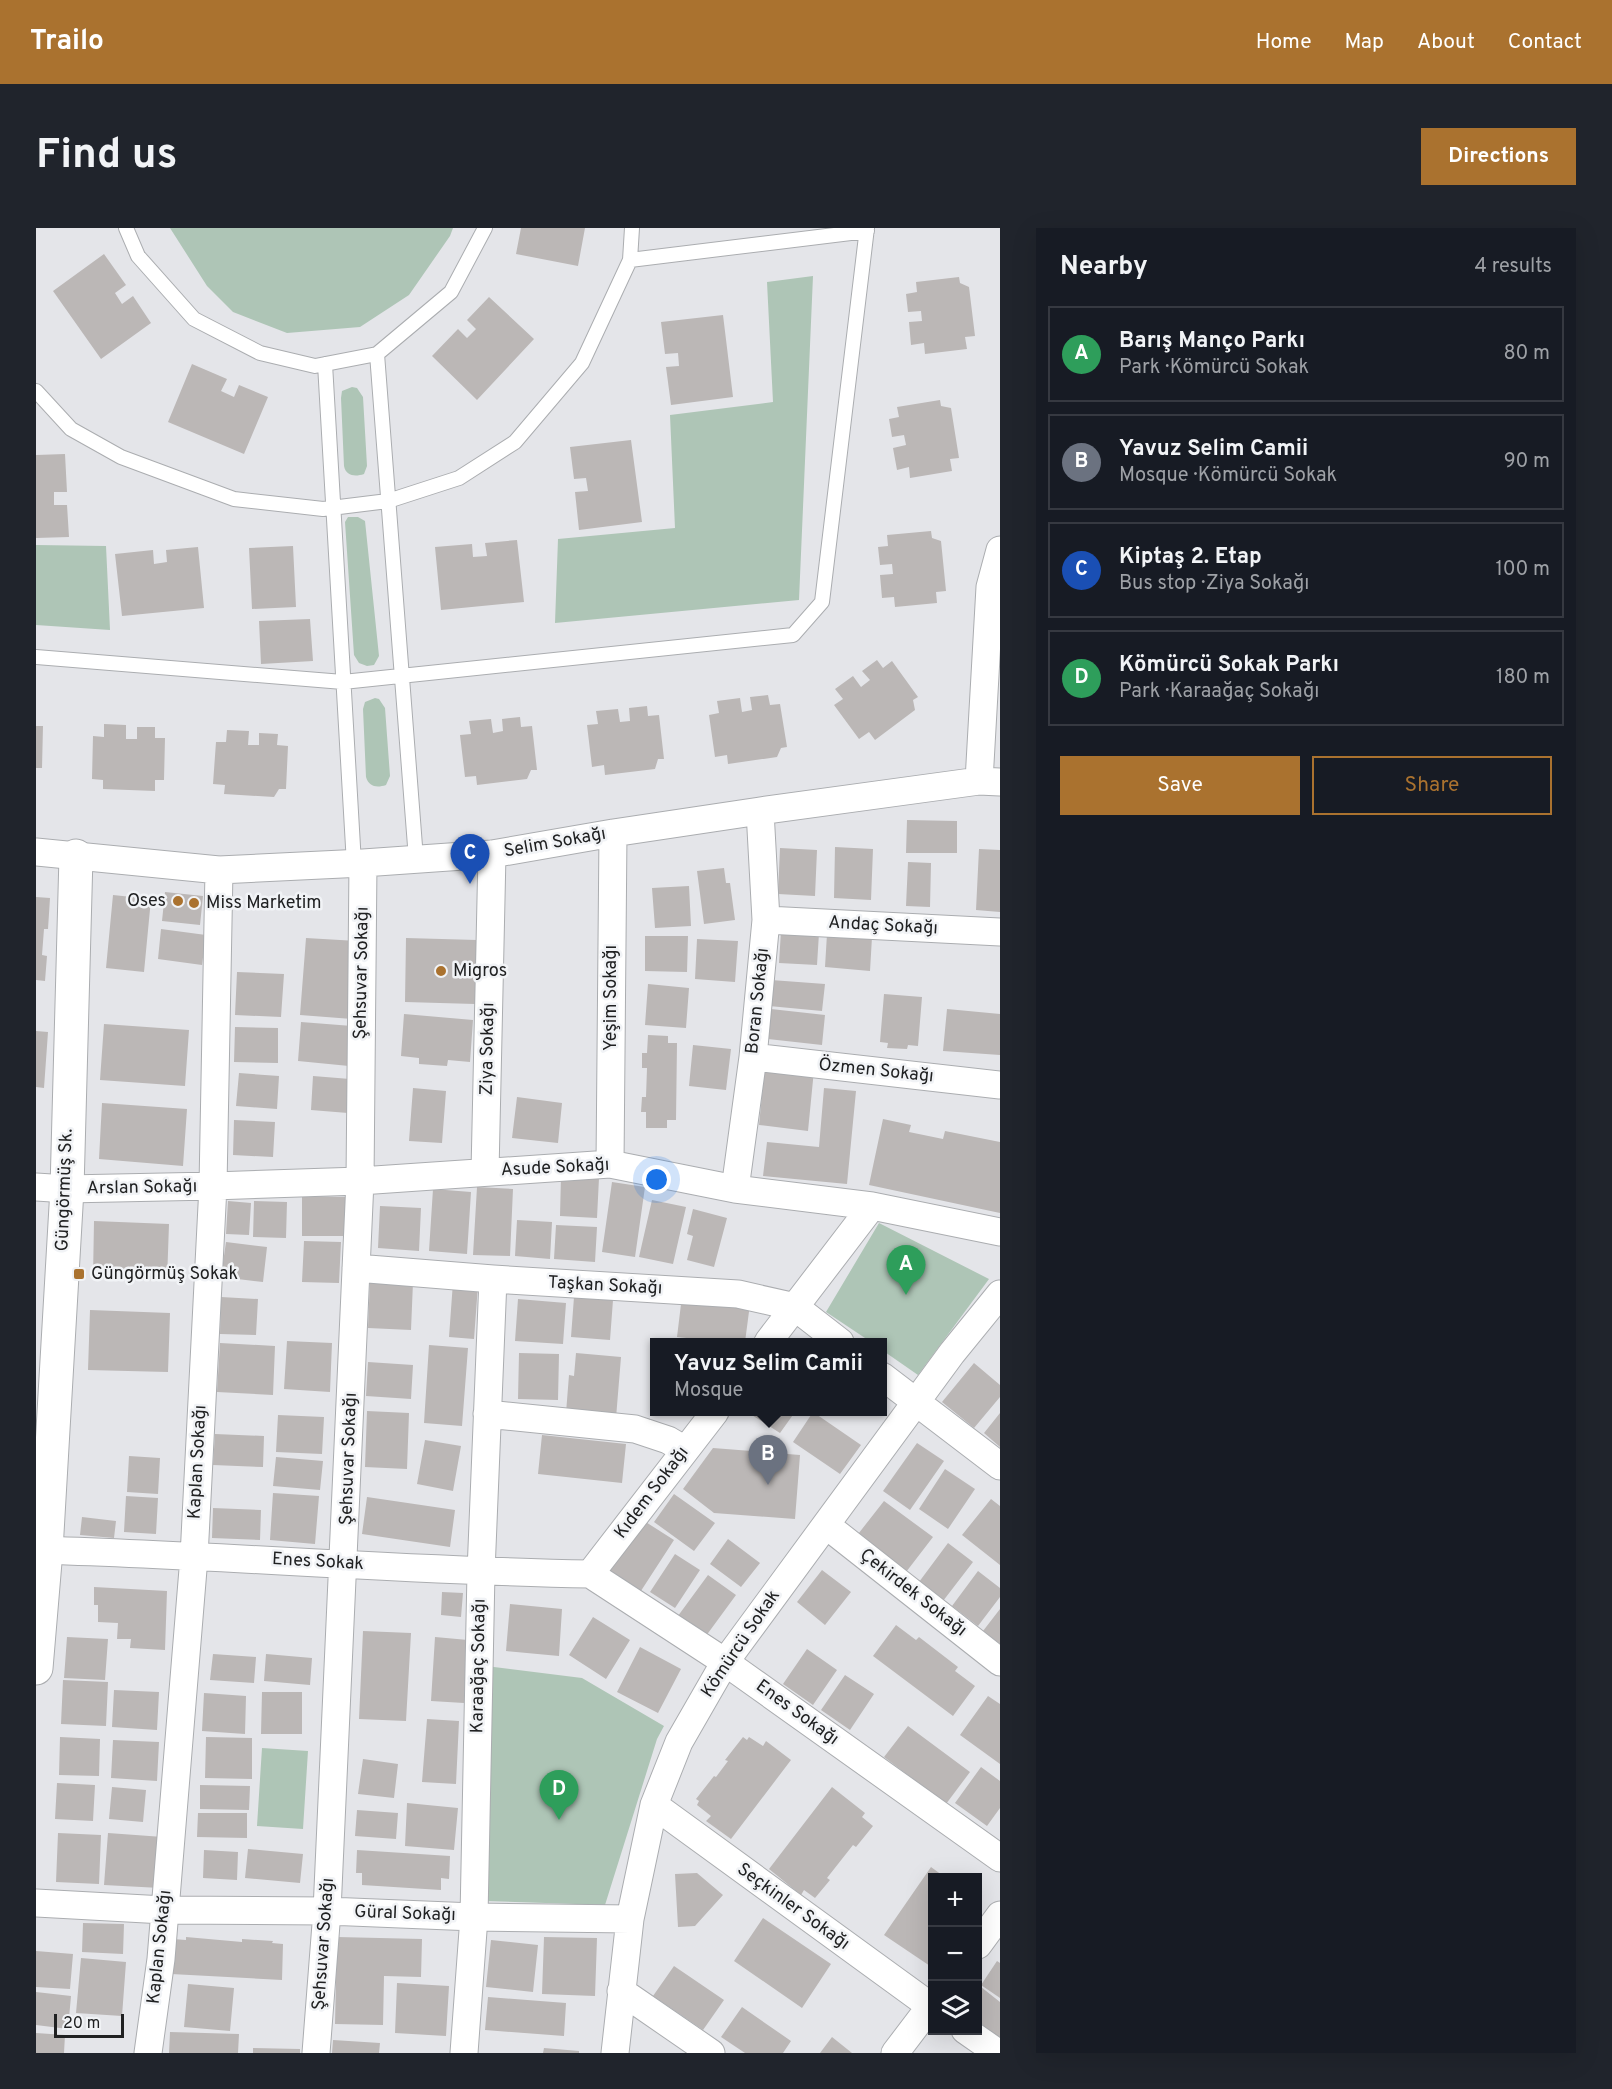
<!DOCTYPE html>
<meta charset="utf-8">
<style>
body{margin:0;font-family:Overpass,sans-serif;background:#20242c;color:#f1f3f6}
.controls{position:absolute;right:18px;bottom:18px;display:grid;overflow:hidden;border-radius:0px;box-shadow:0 6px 24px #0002}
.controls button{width:54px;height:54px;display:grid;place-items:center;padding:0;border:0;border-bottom:2px solid #363941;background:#171b24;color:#f1f3f6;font:30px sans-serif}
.scale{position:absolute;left:18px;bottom:15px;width:70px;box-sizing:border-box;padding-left:6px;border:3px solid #202122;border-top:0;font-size:16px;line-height:21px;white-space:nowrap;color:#202122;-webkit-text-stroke:4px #f1f3f6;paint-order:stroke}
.you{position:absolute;left:621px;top:952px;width:21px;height:21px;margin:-15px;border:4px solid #fff;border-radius:50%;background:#1a73e8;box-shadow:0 0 0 9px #1a73e833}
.badge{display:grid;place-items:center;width:39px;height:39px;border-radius:50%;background:#aa722f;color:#fff;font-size:20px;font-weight:700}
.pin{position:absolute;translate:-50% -50px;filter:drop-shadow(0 2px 3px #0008)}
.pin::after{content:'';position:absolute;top:32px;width:21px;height:18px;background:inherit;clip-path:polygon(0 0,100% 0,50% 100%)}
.popup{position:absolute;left:614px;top:1110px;width:237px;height:78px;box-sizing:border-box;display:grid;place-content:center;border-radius:0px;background:#171b24;filter:drop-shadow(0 2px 4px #0005);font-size:20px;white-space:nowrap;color:#9ea1a6}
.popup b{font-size:22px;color:#f1f3f6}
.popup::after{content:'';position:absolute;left:50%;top:100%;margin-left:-12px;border:12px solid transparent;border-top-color:#171b24}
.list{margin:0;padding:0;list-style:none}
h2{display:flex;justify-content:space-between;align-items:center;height:78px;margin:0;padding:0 24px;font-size:26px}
h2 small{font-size:20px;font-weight:400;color:#9ea1a6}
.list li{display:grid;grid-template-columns:39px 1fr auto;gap:18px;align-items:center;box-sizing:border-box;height:96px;margin:0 12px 12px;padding:0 12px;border:2px solid #363941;border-radius:0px}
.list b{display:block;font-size:22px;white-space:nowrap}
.list p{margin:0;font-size:20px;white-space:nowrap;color:#9ea1a6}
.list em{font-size:20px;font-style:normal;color:#9ea1a6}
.actions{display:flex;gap:12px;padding:18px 24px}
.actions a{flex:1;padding:14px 0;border:2px solid #aa722f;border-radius:0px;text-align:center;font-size:21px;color:#aa722f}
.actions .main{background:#aa722f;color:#fff}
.icon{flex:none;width:33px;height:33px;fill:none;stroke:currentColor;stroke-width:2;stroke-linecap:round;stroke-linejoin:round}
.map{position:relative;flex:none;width:964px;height:1825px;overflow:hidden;border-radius:0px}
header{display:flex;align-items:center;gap:36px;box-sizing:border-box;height:84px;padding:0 30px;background:#aa722f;color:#fff}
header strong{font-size:28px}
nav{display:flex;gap:33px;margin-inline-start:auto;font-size:21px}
.intro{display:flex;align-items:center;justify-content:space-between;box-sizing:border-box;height:144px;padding:0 36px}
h1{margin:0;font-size:42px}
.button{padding:15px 27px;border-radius:0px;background:#aa722f;color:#fff;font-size:21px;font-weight:700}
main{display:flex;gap:36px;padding:0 36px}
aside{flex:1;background:#171b24;border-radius:0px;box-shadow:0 6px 24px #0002}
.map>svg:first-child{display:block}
.green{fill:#aec5b6}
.building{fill:#bbb7b6}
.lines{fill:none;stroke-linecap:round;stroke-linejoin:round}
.lane-casing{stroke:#abadb0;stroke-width:16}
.street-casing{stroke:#abadb0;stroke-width:29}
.secondary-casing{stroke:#abadb0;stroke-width:35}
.lane{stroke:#fff;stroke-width:14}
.street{stroke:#fff;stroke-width:27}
.secondary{stroke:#fff;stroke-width:33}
.poi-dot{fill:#aa722f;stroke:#f1f3f6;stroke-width:2}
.labels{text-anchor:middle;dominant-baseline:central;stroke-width:5;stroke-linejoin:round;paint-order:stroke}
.street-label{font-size:18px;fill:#202122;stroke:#f1f3f6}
.poi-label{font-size:18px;fill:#202122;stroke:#f1f3f6;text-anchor:start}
</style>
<header>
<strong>Trailo</strong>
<nav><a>Home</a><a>Map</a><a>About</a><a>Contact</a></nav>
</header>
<div class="intro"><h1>Find us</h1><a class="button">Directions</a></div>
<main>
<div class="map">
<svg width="964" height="1825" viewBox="0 0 964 1825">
<rect width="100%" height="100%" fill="#e4e5e9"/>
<!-- green -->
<path class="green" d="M134 0H417L414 8 373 67 324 99 251 105 197 84 171 58Z
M777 48 763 372 519 395 522 311 639 300 634 187 737 174 731 54Z
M316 159 321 160 327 169 331 238 328 246C319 249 310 248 308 238L305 170 306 163Z
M312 289H322L329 293 343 428 338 437 331 438 323 435 318 427 309 294Z
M0 317 70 318 74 402 0 397Z
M339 470 343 471 349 480 354 548 350 557C341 560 333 559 330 549L327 481 329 474Z
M843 995 953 1051 882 1147 846 1122V1114H835L790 1084Z
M450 1438 546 1450 628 1498 621 1511 569 1677 450 1673Z
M226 1520 272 1523 267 1601 221 1598Z"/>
<!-- building -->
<path class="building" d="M485 0H549L542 38 480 26Z
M68 26 90 57 79 65 86 76 97 68 115 95 65 131 17 63Z
M923 49 924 55 933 59 939 108 929 109 931 121 889 126 888 115 875 117 873 94 886 93 885 83 872 84 870 66 881 64 880 54Z
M453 69 498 111 441 172 396 128 422 101 431 110 440 101 431 92Z
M687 87 697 169 635 177 630 139 643 138 642 125 629 126 625 94Z
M156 136 191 151 185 163 198 169 203 157 232 169 208 226 132 194Z
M904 172 905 178 915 180 923 230 914 231 916 243 874 250 873 239 861 242 857 220 870 217 868 207 856 209 853 191 863 189 861 179Z
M595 212 606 294 543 302 539 264 552 263 550 250 538 251 534 219Z
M29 226 31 264H18V277H31L33 309 0 310V227Z
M895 303 896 310 905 313 910 363 900 364 901 375 859 379 858 369 846 370 844 347 857 346 856 336 844 337 842 319 852 318 851 307Z
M481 312 488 374 405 382 399 319 436 316 437 329 451 328 449 315Z
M257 318 260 379 216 381 213 320Z
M162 319 168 380 86 388 79 326 117 322 118 336 131 334 130 322Z
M274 391 277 433 225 436 223 393Z
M841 432 847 440 856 433 882 469 877 472 879 482 839 512 833 504 823 511 798 477 807 471 799 461 817 448 825 459 834 452 826 443Z
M732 467 734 477 744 476 751 519 745 520 741 529 692 536 691 527 679 529 673 487 683 485 681 473 704 470 706 484 716 482 714 469Z
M611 478 612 488 623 487 628 531H622L619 541 569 547 568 537 556 539 551 497 562 496 560 483 582 481 584 494 594 493 593 480Z
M484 489 485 499 496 498 501 542H495L491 551 441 557 440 548 429 549 424 507 435 506 433 493 455 491 457 505 467 503 466 491Z
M68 496 90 497V511H101V499H119V510H129L128 552H119V563L67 561V552L56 551 57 508 68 509Z
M0 498H7L6 540H0Z
M191 502 213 503 212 517H223V505L242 506 241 517 252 518 250 561H243L238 569 188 566 189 557 177 556 180 514H190Z
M871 592 921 593V625H870Z
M799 619 837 621 835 672 798 670Z
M744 620 781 622 779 668 742 666Z
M943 621 964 622V684L940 682Z
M872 634 895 635 894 679 870 678Z
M688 640 690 655H694L699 692 668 696 661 643Z
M653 658 655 698 619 700 616 660Z
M129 664 167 668 164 697 126 693Z
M77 667 115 671 108 744 70 740Z
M0 669 14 670 12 701H8L6 727 11 728 9 753 0 752Z
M125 701 170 707 166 737 122 731Z
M745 703 783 705 781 737 743 735Z
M791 706 836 709 834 743 789 739Z
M609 708H652L651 744 609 743Z
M270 710 321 713 316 791 264 787Z
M370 710 441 712 439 776 369 774Z
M661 711 702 713 699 754 659 751Z
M201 744 248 746 245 789 199 787Z
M735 752 789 756 786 783 733 778Z
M612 756 653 760 650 800 609 797Z
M848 766 886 769 882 818 872 817 871 821 851 820 852 815 844 814Z
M735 781 789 787 786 817 732 811Z
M911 781 964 786V827L907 823Z
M368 786 437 792 434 834 412 832 411 838 383 836V830L365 828Z
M265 794 316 798 313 838 262 833Z
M68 796 153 802 149 858 64 852Z
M199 799 242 800V835L198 834Z
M0 803 12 804 8 860 0 859Z
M612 807 632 808V815H641L640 892H631V900H610V884H605L606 869H610L611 840H606V825H611Z
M657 817 695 821 690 862 653 858Z
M729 837 778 842 772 903 723 897Z
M203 845 243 848 241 881 200 878Z
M277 848 314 851 312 885 275 882Z
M377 860 410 863 406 915 373 913Z
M788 860 820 863 811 956 727 948 731 914 783 919Z
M481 869 526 875 522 915 476 910Z
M66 875 151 881 147 938 63 931Z
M847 891 875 897 873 904 907 911 909 903 964 914V985L833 957Z
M198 892 239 894 237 929 197 927Z
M525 948 563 950 561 990 524 988Z
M576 954 609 959 599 1029 566 1024Z
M441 959 477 961 474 1028 437 1027Z
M397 961 435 964 431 1026 393 1023Z
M266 968 309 969V1008H266Z
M616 972 650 979 637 1036 603 1029Z
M192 973 215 975 213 1007 190 1006Z
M218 973 251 974 250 1010 217 1009Z
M344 978 385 980 383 1023 342 1020Z
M657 981 691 990 678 1039 651 1032 657 1008 651 1006Z
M481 992 516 994 514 1031 479 1028Z
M58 993 133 996 131 1053 57 1050Z
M520 997 561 999 559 1034 518 1031Z
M268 1013 305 1014 303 1055 266 1054Z
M190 1014 231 1019 227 1054 185 1049Z
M334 1052 377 1054 375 1102 332 1100Z
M417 1054 442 1057 438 1111 413 1109Z
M646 1068 714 1076 709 1114H688L641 1109Z
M185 1069 222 1071 220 1107 184 1106Z
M538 1069 577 1072 574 1112 535 1109Z
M482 1071 530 1075 527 1116 479 1113Z
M54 1082 134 1085 132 1144 52 1142Z
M251 1113 296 1115 294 1164 248 1161Z
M184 1115 239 1118 237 1167 181 1164Z
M393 1117 432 1120 426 1198 388 1195Z
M483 1125 523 1126 522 1172 482 1171Z
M540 1125 585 1129 580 1190 530 1185 533 1147 538 1148Z
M332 1134 377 1137 375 1171 330 1168Z
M938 1135 964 1157V1169L938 1200 906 1174Z
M331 1183 373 1185 371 1241 329 1239Z
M711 1184H759L744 1205Z
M777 1184 825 1217 804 1246 757 1214Z
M964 1185V1219L948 1205Z
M242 1187 288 1189 286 1226 240 1224Z
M179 1206 228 1208 227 1239 177 1237Z
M506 1207 590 1216 586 1255 502 1246Z
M389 1212 425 1218 417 1263 381 1256Z
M881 1215 908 1233 874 1282 847 1263Z
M677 1220 764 1227 759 1291 678 1285 647 1261Z
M93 1228 124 1230 122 1266 91 1264Z
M240 1229 287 1233 284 1262 237 1258Z
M909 1241 939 1261 912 1301 883 1281Z
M237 1265 283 1268 279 1316 234 1312Z
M638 1266 679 1295 658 1323 618 1294Z
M90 1268 122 1270 120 1306 88 1304Z
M331 1269 419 1282 414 1319 326 1306Z
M955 1271 964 1278V1337L926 1307Z
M848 1273 897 1309 867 1348 819 1310Z
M177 1280 225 1282 224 1312 176 1310Z
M46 1289 80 1293 78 1310 44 1307Z
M605 1291 638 1312 601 1369 568 1348Z
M692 1311 724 1335 705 1359 674 1336Z
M912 1315 937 1334 907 1373 883 1354Z
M639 1326 664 1342 639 1380 614 1364Z
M786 1342 815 1364 789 1397 761 1374Z
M942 1343 964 1360V1369L942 1398 916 1378Z
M672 1347 700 1367 667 1412 639 1392Z
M58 1359 131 1363 129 1422 94 1420 95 1411H81L82 1395 62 1394V1377H58Z
M406 1364 427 1365 425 1389 405 1387Z
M474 1376 526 1381 523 1428 470 1423Z
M964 1381V1416L947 1403Z
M557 1389 594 1412 570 1451 533 1427Z
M860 1397 880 1412 883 1409 922 1439 919 1443 939 1458 917 1488 837 1428Z
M327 1403 375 1405 370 1493 323 1491Z
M31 1409 72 1411 69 1452 28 1450Z
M399 1409 432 1412 428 1475 395 1473Z
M604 1419 645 1441 622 1485 581 1464Z
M771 1421 801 1442 777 1477 747 1456Z
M177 1426 220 1429 218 1455 174 1452Z
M230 1426 276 1430 274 1457 228 1453Z
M809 1447 838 1466 814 1502 785 1482Z
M27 1452 72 1454 70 1498 25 1496Z
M78 1462 123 1464 121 1502 76 1499Z
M226 1464H266V1506H225Z
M168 1465 210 1468 209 1506 166 1503Z
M952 1468 964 1476V1536L924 1507Z
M391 1491 423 1493 420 1556 386 1554Z
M872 1498 934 1544 910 1576 848 1529Z
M24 1509 64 1511 63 1548 23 1547Z
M170 1509 216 1510V1551L169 1550Z
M707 1509 711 1512 713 1509 727 1518 730 1513 755 1532 695 1611 670 1593 675 1588 661 1577 663 1573 660 1571 678 1548 680 1549 692 1533 689 1532Z
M77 1512 123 1514 121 1553 75 1550Z
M327 1531 362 1536 358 1570 322 1566Z
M945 1539 964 1553V1580L951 1598 919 1575Z
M21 1555 59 1557 57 1593 19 1591Z
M164 1557 214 1558 213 1582 164 1581Z
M76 1559 110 1562 107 1594 73 1591Z
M796 1559 829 1585 826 1589 837 1598 820 1619 817 1617 791 1650 794 1652 779 1670 768 1662 765 1667 733 1641Z
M371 1575 422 1580 418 1622 369 1618Z
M321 1582 362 1585 360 1611 319 1608Z
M162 1585H211V1610L161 1609Z
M22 1605 65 1607 63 1656 20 1654Z
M72 1605 127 1609 124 1660 68 1657Z
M212 1621 267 1626 264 1655 209 1650Z
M168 1622 202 1624 201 1652 167 1650Z
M321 1622 414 1628 413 1651 405 1650V1662L326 1657V1645H320Z
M895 1639 910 1650H897V1740L848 1707Z
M661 1645 687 1667 659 1698 642 1699 639 1646Z
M727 1690 795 1736 766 1780 698 1733Z
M47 1695 88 1696 87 1726 46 1724Z
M150 1709 206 1714V1711L237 1713 236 1715 247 1716 246 1752 135 1746 137 1711 150 1712Z
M301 1709 386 1711 385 1749 348 1748 347 1797 299 1796Z
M508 1709 561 1710 559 1768 506 1766Z
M455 1712 502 1717 497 1764 450 1759Z
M0 1723 37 1726 34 1761 0 1759Z
M45 1730 90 1734 86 1788 40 1785Z
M961 1733 964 1735V1770L945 1757Z
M638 1738 688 1772 667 1802 617 1768Z
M361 1755 413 1758 410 1808 359 1805Z
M152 1756 198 1760 194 1803 148 1799Z
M945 1759 964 1774V1811L942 1793V1765Z
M0 1764 35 1768 32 1801 0 1797Z
M452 1769 530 1775 528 1808 449 1802Z
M706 1779 755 1813 747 1825H709L685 1809Z
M134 1804 203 1806 202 1825H133Z
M0 1805 29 1807 28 1825H0Z
M796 1809 816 1825H784Z
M297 1812 344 1815 343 1825H296Z
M217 1820 264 1821V1825H217Z
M508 1820 543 1823V1825H507Z"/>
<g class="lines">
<defs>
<path id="lane" d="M90 0 102 28 158 91 224 125 279 138 341 126 415 64 449 0
M594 32 831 3
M341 126 380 631
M289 136 318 636
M0 163 35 201 85 229 198 271 287 281 352 273 423 250 479 214 546 135 594 32 596 0
M0 429 307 454 757 407 786 374 831 0"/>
<path id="street" d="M943 553 954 359 964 322
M0 624 183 642 327 635 456 626 577 605 724 583 943 553 964 554
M730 692 964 704
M717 829 964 857
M574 936 577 605
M449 944 456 626
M0 959 31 961 177 958 324 953 574 936 699 961 836 978 964 1004
M699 961 717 829 730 692 724 583
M320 1040 457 1051 702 1066 759 1079 804 1114
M732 1114 836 978
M846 1148 964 1238
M451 1186 599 1201 632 1212 649 1222
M790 1297 964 1434
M0 1322C185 1327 369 1343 554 1346
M554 1346 689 1434 964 1630
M554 1346 679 1184
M618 1577 897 1780
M0 1675 128 1682 291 1683 438 1689 594 1691
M942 1717 964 1687
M585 1763 675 1825
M929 1802 962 1825
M112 1825 125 1731 158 1329 177 958 183 642
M280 1825 291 1683 324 953 327 635
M428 1825 438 1689 445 1344 457 1051
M579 1825 594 1691 618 1577 643 1514 689 1434 916 1125 964 1066
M859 1825 897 1775"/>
<path id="secondary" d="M0 1440 10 1322 31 961 40 628"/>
</defs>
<!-- lane casing -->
<use href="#lane" class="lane-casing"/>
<!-- street casing -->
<use href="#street" class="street-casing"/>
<!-- secondary casing -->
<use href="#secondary" class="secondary-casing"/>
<!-- lane -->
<use href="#lane" class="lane"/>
<!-- street -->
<use href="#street" class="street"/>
<!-- secondary -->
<use href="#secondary" class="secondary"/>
</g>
<!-- markers -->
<g class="poi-dot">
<circle cx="142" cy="673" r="6"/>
<circle cx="158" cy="675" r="6"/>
<circle cx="405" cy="743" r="6"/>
<rect x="37" y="1040" width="12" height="12" rx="3"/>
</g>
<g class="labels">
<!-- street labels -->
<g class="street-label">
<text transform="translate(519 615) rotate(-10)">Selim Sokağı</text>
<text transform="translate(847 698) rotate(3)">Andaç Sokağı</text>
<text transform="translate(326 745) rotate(-89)">Şehsuvar Sokağı</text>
<text transform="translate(575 770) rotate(-90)">Yeşim Sokağı</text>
<text transform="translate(722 773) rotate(-84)">Boran Sokağı</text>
<text transform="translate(452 821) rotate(-89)">Ziya Sokağı</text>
<text transform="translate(840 843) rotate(6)">Özmen Sokağı</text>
<text transform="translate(519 940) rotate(-3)">Asude Sokağı</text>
<text transform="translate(106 960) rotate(-1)">Arslan Sokağı</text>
<text transform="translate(29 962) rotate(-88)">Güngörmüş Sk.</text>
<text transform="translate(569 1058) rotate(3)">Taşkan Sokağı</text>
<text transform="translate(313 1231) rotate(-88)">Şehsuvar Sokağı</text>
<text transform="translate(162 1234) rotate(-87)">Kaplan Sokağı</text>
<text transform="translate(616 1265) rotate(-53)">Kıdem Sokağı</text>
<text transform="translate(282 1334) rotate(3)">Enes Sokak</text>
<text transform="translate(877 1365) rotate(38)">Çekirdek Sokağı</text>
<text transform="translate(705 1416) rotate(-56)">Kömürcü Sokak</text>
<text transform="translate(443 1438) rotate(-89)">Karaağaç Sokağı</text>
<text transform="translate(761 1485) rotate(36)">Enes Sokağı</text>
<text transform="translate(757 1679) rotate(36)">Seçkinler Sokağı</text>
<text transform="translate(369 1686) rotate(2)">Güral Sokağı</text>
<text transform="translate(288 1716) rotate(-86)">Şehsuvar Sokağı</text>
<text transform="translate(124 1719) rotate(-84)">Kaplan Sokağı</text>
</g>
<!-- poi labels -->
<g class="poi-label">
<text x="130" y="673" text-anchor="end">Oses</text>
<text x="170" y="675">Miss Marketim</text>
<text x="417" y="743">Migros</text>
<text x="55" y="1046">Güngörmüş Sokak</text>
</g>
</g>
</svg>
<div class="controls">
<button>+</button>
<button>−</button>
<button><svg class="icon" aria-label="layers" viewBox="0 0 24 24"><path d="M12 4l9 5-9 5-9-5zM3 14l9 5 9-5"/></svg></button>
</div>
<div class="scale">20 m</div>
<div class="you"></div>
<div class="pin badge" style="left:870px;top:1067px;background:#2e9e5b">A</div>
<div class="pin badge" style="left:732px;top:1257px;background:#6b7280">B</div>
<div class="popup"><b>Yavuz Selim Camii</b>Mosque</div>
<div class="pin badge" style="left:434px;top:656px;background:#1a4fb4">C</div>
<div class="pin badge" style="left:523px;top:1592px;background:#2e9e5b">D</div>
</div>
<aside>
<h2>Nearby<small>4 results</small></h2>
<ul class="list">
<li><span class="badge" style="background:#2e9e5b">A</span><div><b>Barış Manço Parkı</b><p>Park · Kömürcü Sokak</p></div><em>80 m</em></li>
<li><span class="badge" style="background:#6b7280">B</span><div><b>Yavuz Selim Camii</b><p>Mosque · Kömürcü Sokak</p></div><em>90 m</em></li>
<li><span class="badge" style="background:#1a4fb4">C</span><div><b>Kiptaş 2. Etap</b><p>Bus stop · Ziya Sokağı</p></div><em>100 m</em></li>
<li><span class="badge" style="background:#2e9e5b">D</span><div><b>Kömürcü Sokak Parkı</b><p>Park · Karaağaç Sokağı</p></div><em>180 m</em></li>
</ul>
<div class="actions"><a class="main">Save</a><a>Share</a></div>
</aside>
</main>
